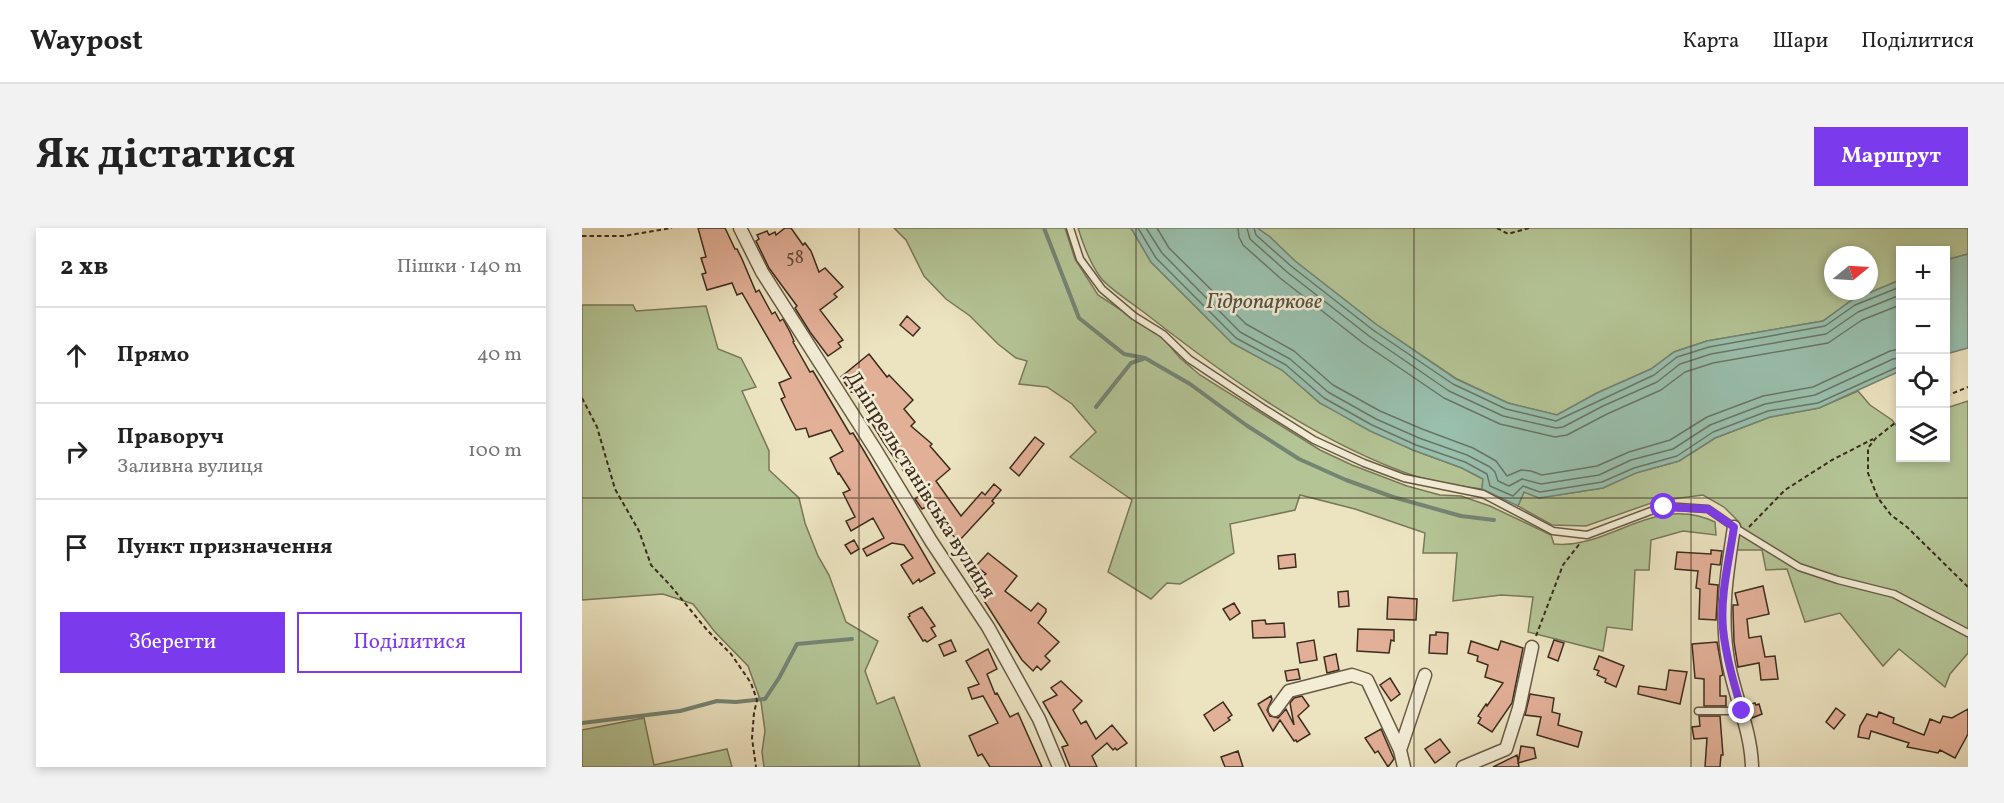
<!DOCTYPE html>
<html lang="uk">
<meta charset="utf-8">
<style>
body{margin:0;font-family:Vollkorn,serif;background:#f2f2f2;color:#222}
.controls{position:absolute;right:18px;top:18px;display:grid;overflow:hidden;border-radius:0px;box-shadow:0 3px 9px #0003}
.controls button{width:54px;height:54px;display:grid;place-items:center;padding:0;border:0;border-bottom:2px solid #e0e0e0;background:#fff;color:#222;font:30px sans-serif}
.compass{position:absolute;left:1242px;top:18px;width:54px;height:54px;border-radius:50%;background:#fff;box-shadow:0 3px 9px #0003;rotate:72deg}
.stop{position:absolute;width:18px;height:18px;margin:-14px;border:4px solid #7c3aed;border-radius:50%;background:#fff}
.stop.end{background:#7c3aed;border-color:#fff;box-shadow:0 2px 6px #0008}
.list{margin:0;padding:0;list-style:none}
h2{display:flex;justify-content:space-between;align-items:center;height:78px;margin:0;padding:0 24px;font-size:26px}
h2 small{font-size:20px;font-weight:400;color:#767676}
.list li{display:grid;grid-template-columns:39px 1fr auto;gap:18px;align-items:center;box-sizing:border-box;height:96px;padding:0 24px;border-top:2px solid #e0e0e0}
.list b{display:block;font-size:22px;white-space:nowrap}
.list p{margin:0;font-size:20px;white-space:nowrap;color:#767676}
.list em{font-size:20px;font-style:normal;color:#767676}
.actions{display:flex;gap:12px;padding:18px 24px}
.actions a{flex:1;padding:14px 0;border:2px solid #7c3aed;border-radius:0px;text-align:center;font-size:21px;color:#7c3aed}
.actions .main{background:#7c3aed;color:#fff}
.icon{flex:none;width:33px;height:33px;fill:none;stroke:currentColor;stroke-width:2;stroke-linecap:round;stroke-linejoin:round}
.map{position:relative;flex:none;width:1386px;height:539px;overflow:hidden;border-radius:0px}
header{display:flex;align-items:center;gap:36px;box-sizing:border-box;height:84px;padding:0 30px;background:#fff;border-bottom:2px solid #e0e0e0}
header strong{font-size:28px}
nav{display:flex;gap:33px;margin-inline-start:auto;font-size:21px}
.intro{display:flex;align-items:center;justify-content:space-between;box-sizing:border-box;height:144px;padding:0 36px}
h1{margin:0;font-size:42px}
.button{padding:15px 27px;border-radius:0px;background:#7c3aed;color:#fff;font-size:21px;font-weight:700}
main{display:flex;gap:36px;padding:0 36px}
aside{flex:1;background:#fff;border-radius:0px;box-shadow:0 3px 9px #0003}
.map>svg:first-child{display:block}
.green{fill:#b4c495;stroke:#78785a;stroke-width:1.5;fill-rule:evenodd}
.water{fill:#99bfad;stroke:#748474;stroke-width:1.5}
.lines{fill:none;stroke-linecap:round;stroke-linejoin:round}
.shore{stroke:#6a7666;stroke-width:1.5}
.stream{stroke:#748474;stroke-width:4}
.building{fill:#e2af97;stroke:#3c2c1e;stroke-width:1.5}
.lane-casing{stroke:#685a46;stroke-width:9}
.street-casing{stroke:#685a46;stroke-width:15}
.path{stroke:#3c2c1e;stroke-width:2;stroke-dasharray:4.5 3;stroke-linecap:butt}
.lane{stroke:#f3edd6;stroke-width:6}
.street{stroke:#f3edd6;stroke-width:12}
.route{stroke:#7c3aed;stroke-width:8}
.grid{fill:none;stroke:#3c2c1e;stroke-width:1.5;stroke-opacity:0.55}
.labels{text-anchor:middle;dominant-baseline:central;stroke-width:5;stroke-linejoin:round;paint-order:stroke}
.number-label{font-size:18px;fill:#664d3c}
.street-label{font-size:21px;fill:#3c2c1e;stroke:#f3edd6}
.water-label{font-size:22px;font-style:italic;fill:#535142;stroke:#f3edd6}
</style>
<header>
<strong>Waypost</strong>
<nav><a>Карта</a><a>Шари</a><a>Поділитися</a></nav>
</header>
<div class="intro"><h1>Як дістатися</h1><a class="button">Маршрут</a></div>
<main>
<aside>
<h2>2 хв<small>Пішки · 140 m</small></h2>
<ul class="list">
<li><svg class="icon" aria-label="ahead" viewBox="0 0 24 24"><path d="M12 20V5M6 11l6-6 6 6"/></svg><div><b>Прямо</b></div><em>40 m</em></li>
<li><svg class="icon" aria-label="right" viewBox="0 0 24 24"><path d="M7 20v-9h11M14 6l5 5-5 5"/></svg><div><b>Праворуч</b><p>Заливна вулиця</p></div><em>100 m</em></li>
<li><svg class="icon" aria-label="arrive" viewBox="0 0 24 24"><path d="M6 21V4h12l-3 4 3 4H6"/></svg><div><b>Пункт призначення</b></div></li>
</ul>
<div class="actions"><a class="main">Зберегти</a><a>Поділитися</a></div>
</aside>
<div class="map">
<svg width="1386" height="539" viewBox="0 0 1386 539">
<rect width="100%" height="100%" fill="#ece3c0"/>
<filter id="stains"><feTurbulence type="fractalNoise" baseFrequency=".00333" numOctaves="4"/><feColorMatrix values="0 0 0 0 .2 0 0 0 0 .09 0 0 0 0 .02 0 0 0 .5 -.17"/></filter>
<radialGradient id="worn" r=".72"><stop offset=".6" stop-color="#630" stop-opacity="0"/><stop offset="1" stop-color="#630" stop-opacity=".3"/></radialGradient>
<!-- green -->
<path class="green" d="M312 0H483L493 31 516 67 580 109 598 130 618 147 738 222 770 237 825 258 858 267 879 268 908 278 969 307 972 316C1027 322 1072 265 1133 294L1134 307 1101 303 1069 312 1067 342H1053L1050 402 1025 399 1021 423 946 404 951 369 919 367 871 373 875 325H841L843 305 773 281 718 267 713 282 648 296 652 325 598 356 585 355 569 371 526 344 550 272 488 229 514 204 490 176 465 159 437 156 445 133 434 130 416 116 388 88 364 71 342 48 324 12Z
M496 0H549L569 34 650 115 700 142 738 175 831 222 880 240 901 251 900 261C871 257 843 253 816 242 724 206 645 149 568 89 557 80 526 60 519 50 508 36 501 16 496 0Z
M675 0H1386V26L1364 32V22H1318V52L1270 72 1241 93 1125 113 1092 124 1069 141 1015 165 975 187 926 175 875 151 795 97 713 33 688 9ZM1251 27H1287V63H1251Z
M0 77H51L54 83 124 78 136 121 159 130 174 159 160 163 187 223V242L217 270 223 295 236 328 247 347 264 394 296 413 283 443 295 476 312 469 338 538 182 539 180 524 183 503 179 474 166 438 133 404 111 376 81 366 0 372Z
M1276 163 1288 177 1310 192 1318 202V230H1364V180L1386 173V425L1368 446 1363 459 1317 421 1301 438 1258 385 1223 394 1205 341 1184 342 1180 322H1152L1156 293 1142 279 1121 267 1075 273 1004 298 970 297 936 278 942 264 957 270 1021 260 1053 245 1097 233 1133 210 1188 189 1237 180Z
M62 490 72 537 145 521 150 539H0V502Z"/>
<!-- water -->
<path class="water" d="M549 0H675L688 9 713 33 795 97 874 151 926 175 975 187 1015 165 1069 141 1092 124 1125 113 1241 93 1270 72 1318 52V143L1237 180 1188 189 1133 210 1097 233 1054 245 1021 260 957 270 942 264 936 278 900 261 901 251 880 240 831 222 788 203 738 175 700 142 650 115 569 34Z
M1386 26V120L1364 126V32Z"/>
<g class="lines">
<!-- shore -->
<path class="shore" d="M556 0 574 30 654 110 704 137 742 170 790 197 834 217 883 234 905 246 908 258 931 268 941 258 958 264 1020 254 1052 240 1095 228 1131 204 1186 183 1236 175 1318 138
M564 0 580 25 658 104 708 131 746 164 794 191 837 210 885 227 908 239 913 244 916 253 927 258 940 251 959 256 1017 247 1049 232 1091 221 1128 197 1183 176 1233 167 1311 131 1318 130
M575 0 587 20 664 96 712 123 751 157 798 183 840 201 891 220 914 233 925 248 939 242 949 243 960 247 1015 238 1047 224 1088 212 1125 189 1181 168 1231 159 1308 123 1318 121
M656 0 657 9 661 17 698 50 781 115 862 170 918 196 973 209 985 207 1025 186 1079 162 1103 144 1131 135 1246 115 1280 92 1318 77
M665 0 668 11 705 44 787 108 867 163 921 188 974 200 981 199 1021 178 1075 154 1098 136 1129 126 1244 106 1276 84 1318 67
M672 0 674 7 709 38 791 102 871 156 924 181 974 193 1072 147 1095 129 1127 119 1243 98 1273 77 1318 59"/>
<!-- stream -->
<path class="stream" d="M462 0 497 90 542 126 563 130 608 156 664 197 717 231 764 252 811 269 879 288 912 292
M514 179 549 135 561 131
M0 495 98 483 135 473 154 474 183 471 197 450 215 416 270 411"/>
</g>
<!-- building -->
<path class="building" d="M116 0H143L153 21H155L160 31 174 64 177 62 190 86 193 84 198 93 201 91 208 104 212 113 211 114 228 144 231 143 268 206 271 205 282 223 353 345 338 354 337 351 331 356 319 337 331 330 322 317 310 315 285 328 281 321 302 310 291 290 269 303 264 293 273 289 261 265 268 262 257 245 256 246 248 230 261 223 249 202 227 209 224 200 214 202 199 171 203 169 197 155 209 150 160 65 155 67 150 55 125 62 120 46 124 45 119 30 124 29Z
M203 0H209L221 17 223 15 229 23 237 44 243 40 261 59 252 66 255 69 238 82 261 112 256 115 259 119 246 128 228 104 213 80 215 78 187 40 174 13 177 11 175 7 185 3 187 7 193 4 194 7Z
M325 88 338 100 331 108 318 97Z
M287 126 305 149 307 147 331 172 322 181 333 194 329 198 350 216 348 218 368 241 354 253 379 288 400 264 403 267 412 256 419 262 410 273 412 275 377 313 365 302 346 278 340 281 333 271 338 267 302 215 289 194 290 193 271 163 269 164 259 149Z
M453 209 462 216 437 248 428 240Z
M272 312 277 321 269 326 263 317Z
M1129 322 1140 323 1138 337 1129 336 1127 356 1136 357 1134 392 1117 391 1118 361 1114 360 1116 343 1093 341 1095 324 1129 326Z
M406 325 435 348 423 363 449 383 456 375 464 381V384L456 395 477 414 463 428 468 433 459 442 455 438 451 443 440 432 390 354 404 346 394 338Z
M713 326 714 339 697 341 696 328Z
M1181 358 1187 386 1165 391 1167 410 1179 408 1183 429 1193 428 1196 451 1179 452 1177 435 1156 439 1152 414 1151 382V377H1156L1153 365Z
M766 363 767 378 757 379 756 364Z
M806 369 835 371 834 392 805 391Z
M652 375 658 385 648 392 641 381Z
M340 379 353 398 349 400 354 408 345 414 343 412 341 413 326 389 328 388 327 386Z
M683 392 684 396 702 395 703 409 671 410 670 393Z
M776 401 812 402V413L809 412 807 425 775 423Z
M854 404 866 405 865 426 847 425 848 407H854Z
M369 412 374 423 362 428 357 417Z
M732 412 735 432 718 435 715 415Z
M972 412 982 415 976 433 966 429Z
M889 413 916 422 919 413 941 420 930 475 910 504 896 495 899 490 896 488 904 476 905 478 921 455 903 449 906 437 895 433 896 428 886 425Z
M1135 414 1141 447 1138 448V468H1144V478H1122V451L1113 450 1110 416Z
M406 421 415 441 405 446 413 466 415 465 428 489 436 485 460 539H408L400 526 396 528 387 508 416 495 401 468 390 471 386 460 397 456 384 433Z
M754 426 757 442 745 445 742 429Z
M1017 428 1042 438 1034 459 1023 454 1024 451 1015 447 1017 443 1012 441Z
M716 441 718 451 705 453 703 443Z
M1087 442 1105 444 1098 476 1056 466 1057 458 1084 462Z
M808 450 818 466 809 473 798 457Z
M479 453 500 473 491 482 499 496 504 493 514 511 530 497 545 515 535 522 533 520 531 522 525 515 510 528 515 539H488L480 519 486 517 461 474 475 467 469 460Z
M948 466 972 470 970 484 978 486 976 497 1000 504 996 519 955 507 959 489 943 487Z
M689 468 690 471 685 482 688 488 696 490 704 481 712 497 708 475 712 470 720 468 727 478 716 488 728 506 715 514 714 512 712 513 698 492 691 503 676 476Z
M641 474 650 487 646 490 648 492 632 503 622 487Z
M1173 475 1174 477 1177 476 1180 486 1170 490 1166 477Z
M1254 480 1263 487 1252 501 1244 494Z
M1386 481V506L1373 530 1358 522 1356 525 1325 519 1327 515 1289 503 1287 511 1276 509 1278 498 1285 486 1295 489 1297 484 1312 490 1311 495 1342 507 1348 491 1358 495 1361 488 1370 490Z
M1117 488H1138L1141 527H1139L1138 539H1123L1125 510 1112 511 1110 499 1118 498Z
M799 501 812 531 806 539 796 523 793 525 783 510Z
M858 511 868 524 853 535 843 521Z
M939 518 952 520 954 530 936 535Z
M656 523 661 539H643L639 529Z
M935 527 937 539H911Z"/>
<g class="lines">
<defs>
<path id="lane" d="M488 0 498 31 520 61 552 88 581 106 607 131 681 180 732 212 782 235 822 250 901 266 971 303 1005 307 1082 278 1126 281 1152 299 1217 339 1256 352 1312 366 1386 405
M1116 483H1160"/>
<path id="street" d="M158 0 180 44 293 221 349 313 406 399 457 491 477 539
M1152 299C1145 344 1138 386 1146 432 1152 468 1169 501 1170 539
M693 482 707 463 770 447 785 452 818 522
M822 539 818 522 843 447
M881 539 924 521 937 480 950 419"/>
</defs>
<!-- lane casing -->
<use href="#lane" class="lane-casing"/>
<!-- street casing -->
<use href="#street" class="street-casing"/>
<!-- path -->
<path class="path" d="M915 0 926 6 947 0
M0 8H42L90 0
M1364 168 1386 159
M0 170 15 199 33 261 57 303 69 337 88 357 125 402 149 426 169 455 175 472 172 485 170 510 174 539
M1318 191 1294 210 1286 220V245L1296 270 1309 287 1325 299 1386 359
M1167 299 1203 262 1250 232 1291 211
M954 408 981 337 999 314"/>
<!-- lane -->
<use href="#lane" class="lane"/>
<!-- street -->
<use href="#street" class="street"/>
</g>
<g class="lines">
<!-- route -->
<path class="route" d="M1082 279 1126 281 1152 299C1147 333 1138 367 1141 401 1144 429 1152 456 1160 483"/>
</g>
<!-- grid -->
<path class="grid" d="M277 0V539M554 0V539M832 0V539M1109 0V539M0 270H1386"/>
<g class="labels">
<!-- number labels -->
<g class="number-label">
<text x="213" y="30">58</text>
</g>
<!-- street labels -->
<g class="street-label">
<text transform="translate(338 257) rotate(58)">Дніпрельстанівська вулиця</text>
</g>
<!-- water labels -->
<g class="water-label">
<text x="682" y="74">Гідропаркове</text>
</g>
</g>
<rect width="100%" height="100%" filter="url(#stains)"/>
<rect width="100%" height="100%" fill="url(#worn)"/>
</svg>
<div class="controls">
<button>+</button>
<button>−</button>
<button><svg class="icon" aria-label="locate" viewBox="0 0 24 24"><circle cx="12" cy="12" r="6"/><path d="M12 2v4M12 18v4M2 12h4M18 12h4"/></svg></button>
<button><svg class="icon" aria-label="layers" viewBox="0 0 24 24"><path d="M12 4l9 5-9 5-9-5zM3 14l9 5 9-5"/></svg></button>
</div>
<svg class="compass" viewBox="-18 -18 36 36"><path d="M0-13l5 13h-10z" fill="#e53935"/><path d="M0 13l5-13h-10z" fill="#767676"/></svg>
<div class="stop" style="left:1082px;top:279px"></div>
<div class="stop end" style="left:1160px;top:483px"></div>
</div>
</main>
